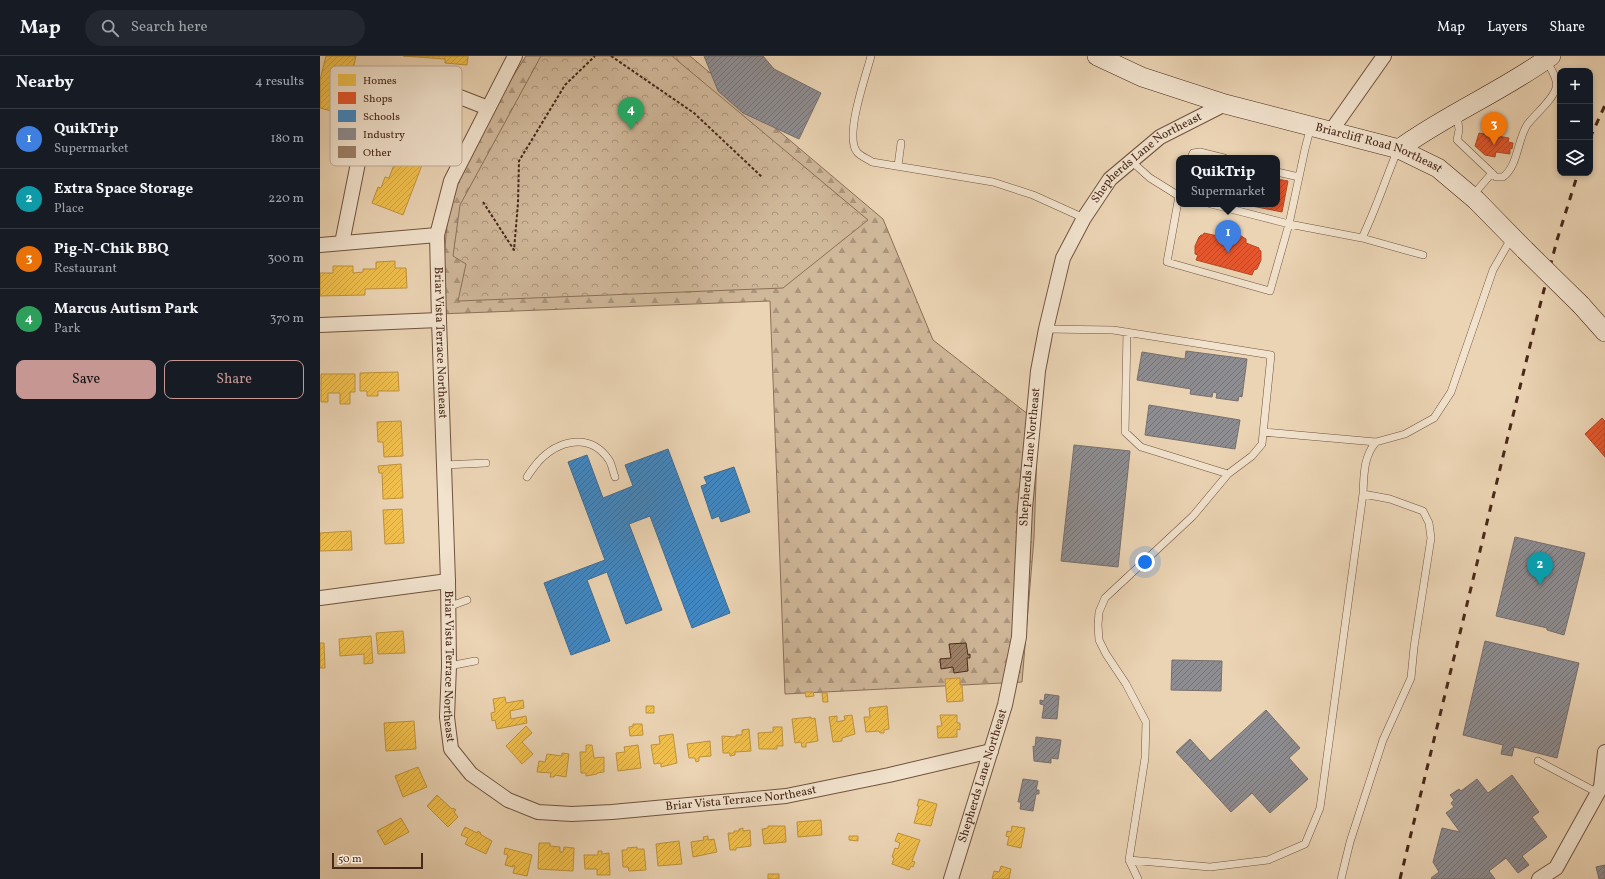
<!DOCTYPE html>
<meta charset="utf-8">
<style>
body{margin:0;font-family:Vollkorn,serif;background:#242831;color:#f1f3f6}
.controls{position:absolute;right:12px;top:12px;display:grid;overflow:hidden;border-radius:8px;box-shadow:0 2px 6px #0003}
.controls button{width:36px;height:36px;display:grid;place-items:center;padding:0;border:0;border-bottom:1px solid #363941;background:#171b24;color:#f1f3f6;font:20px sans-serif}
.scale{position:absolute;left:12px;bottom:10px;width:91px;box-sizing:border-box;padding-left:4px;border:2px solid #482818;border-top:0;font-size:11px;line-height:14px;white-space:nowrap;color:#482818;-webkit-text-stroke:3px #f2e3ce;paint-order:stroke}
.you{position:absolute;left:825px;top:506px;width:14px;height:14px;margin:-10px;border:3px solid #fff;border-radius:50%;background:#1a73e8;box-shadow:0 0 0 6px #1a73e833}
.badge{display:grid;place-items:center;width:26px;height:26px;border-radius:50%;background:#c59692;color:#fff;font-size:13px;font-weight:700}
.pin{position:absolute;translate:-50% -33px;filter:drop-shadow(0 1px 2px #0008)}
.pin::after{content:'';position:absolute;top:21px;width:14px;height:12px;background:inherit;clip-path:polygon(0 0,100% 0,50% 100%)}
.popup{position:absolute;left:856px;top:99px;width:104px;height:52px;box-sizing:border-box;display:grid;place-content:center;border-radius:8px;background:#171b24;filter:drop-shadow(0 1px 3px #0005);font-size:13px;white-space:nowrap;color:#9ea1a6}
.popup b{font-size:15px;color:#f1f3f6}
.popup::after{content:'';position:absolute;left:50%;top:100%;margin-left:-8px;border:8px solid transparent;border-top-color:#171b24}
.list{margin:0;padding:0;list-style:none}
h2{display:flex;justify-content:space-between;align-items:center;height:52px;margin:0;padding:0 16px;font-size:17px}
h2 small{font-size:13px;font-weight:400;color:#9ea1a6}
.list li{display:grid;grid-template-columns:26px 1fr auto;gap:12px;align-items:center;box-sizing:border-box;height:60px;padding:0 16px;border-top:1px solid #363941}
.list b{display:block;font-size:15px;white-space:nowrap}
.list p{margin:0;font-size:13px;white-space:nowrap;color:#9ea1a6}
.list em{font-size:13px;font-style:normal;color:#9ea1a6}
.actions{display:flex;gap:8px;padding:12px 16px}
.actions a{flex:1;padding:9px 0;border:1px solid #c59692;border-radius:8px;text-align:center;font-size:14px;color:#c59692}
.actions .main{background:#c59692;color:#111}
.icon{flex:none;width:22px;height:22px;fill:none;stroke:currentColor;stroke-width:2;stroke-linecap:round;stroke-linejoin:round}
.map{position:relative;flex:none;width:1285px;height:823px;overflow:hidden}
header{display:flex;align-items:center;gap:24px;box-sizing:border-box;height:56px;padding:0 20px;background:#171b24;border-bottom:1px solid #363941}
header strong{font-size:19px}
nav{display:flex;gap:22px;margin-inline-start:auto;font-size:14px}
.search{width:280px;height:36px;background:#242831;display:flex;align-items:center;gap:10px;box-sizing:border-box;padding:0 14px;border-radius:22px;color:#9ea1a6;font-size:15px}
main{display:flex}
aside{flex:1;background:#171b24}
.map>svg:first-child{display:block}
.forest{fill:url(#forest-firs);stroke:#8c7058}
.park{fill:url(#park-crowns);stroke:#8c7058}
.homes{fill:url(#homes-hatch);stroke:#bf933e}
.shops{fill:url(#shops-hatch);stroke:#b54927}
.schools{fill:url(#schools-hatch);stroke:#426b91}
.industry{fill:url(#industry-hatch);stroke:#786f6d}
.building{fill:url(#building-hatch);stroke:#482818}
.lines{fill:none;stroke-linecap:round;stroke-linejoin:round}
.lane-casing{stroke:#71533f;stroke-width:8}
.street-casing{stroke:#71533f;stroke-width:16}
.secondary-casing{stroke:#482818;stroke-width:20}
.path{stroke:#482818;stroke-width:2;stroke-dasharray:3 2;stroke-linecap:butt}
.lane{stroke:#f2e3ce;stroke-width:7}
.street{stroke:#f2e3ce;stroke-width:14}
.secondary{stroke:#f2e3ce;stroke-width:19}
.rail{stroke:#482818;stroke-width:3;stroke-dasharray:7 7;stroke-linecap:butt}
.secondary-bridge-casing{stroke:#482818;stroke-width:20;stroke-linecap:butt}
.secondary-bridge{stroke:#f2e3ce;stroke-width:19}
.labels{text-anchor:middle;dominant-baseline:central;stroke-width:4;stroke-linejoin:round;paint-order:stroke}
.street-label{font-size:12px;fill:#482818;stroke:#f2e3ce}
.key{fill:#f2e3ce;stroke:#bfab97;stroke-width:1}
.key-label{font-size:11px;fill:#482818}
</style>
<header>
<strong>Map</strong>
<div class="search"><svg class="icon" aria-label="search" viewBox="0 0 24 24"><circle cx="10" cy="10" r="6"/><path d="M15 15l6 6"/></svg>Search here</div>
<nav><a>Map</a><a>Layers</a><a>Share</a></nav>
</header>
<main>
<aside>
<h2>Nearby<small>4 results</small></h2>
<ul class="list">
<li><span class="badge" style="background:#3f7fe0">1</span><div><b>QuikTrip</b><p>Supermarket</p></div><em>180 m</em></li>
<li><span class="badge" style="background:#0f9aa8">2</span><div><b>Extra Space Storage</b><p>Place</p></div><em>220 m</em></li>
<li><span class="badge" style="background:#e8710a">3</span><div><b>Pig-N-Chik BBQ</b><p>Restaurant</p></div><em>300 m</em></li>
<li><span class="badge" style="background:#2e9e5b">4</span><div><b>Marcus Autism Park</b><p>Park</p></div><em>370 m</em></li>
</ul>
<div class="actions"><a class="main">Save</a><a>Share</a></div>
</aside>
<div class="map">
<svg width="1285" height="823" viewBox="0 0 1285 823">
<defs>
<pattern id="forest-firs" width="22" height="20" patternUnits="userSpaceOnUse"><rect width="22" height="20" fill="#cfb799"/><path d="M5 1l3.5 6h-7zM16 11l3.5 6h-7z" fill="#aa957c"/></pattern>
<pattern id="park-crowns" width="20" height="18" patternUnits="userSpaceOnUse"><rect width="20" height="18" fill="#cfb799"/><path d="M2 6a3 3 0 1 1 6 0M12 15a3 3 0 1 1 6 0" fill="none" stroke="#aa957c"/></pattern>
<pattern id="homes-hatch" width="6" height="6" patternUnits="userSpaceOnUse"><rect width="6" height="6" fill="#f2c14e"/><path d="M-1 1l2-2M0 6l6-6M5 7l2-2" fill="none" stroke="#d1a643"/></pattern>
<pattern id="shops-hatch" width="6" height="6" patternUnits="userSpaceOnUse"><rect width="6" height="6" fill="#e4572e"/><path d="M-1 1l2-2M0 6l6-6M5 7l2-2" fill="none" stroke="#bb4826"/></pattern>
<pattern id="schools-hatch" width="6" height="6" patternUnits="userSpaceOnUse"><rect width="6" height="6" fill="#3f88c5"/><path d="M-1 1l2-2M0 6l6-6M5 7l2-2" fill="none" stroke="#376f9f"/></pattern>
<pattern id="industry-hatch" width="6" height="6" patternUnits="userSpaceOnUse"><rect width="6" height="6" fill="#8d8d92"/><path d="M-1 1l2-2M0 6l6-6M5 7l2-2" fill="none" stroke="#757376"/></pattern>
<pattern id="building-hatch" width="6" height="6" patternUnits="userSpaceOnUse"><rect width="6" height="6" fill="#9d8169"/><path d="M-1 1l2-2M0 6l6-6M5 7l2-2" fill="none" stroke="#826a55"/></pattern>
</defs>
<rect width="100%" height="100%" fill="#ebd4b4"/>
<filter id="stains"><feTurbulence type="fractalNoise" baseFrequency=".005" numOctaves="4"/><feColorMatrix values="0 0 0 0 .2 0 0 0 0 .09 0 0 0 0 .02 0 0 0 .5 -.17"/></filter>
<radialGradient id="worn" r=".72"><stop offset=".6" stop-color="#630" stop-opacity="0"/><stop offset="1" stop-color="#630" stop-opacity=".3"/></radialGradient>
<!-- forest -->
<path class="forest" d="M206 0H370L563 163 613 284 718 366 714 482 702 626 465 638 450 245 119 258 129 146 174 50Z"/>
<!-- park -->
<path class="park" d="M221 0H352L548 164 463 232 138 245 146 208 133 200 140 149Z"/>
<!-- homes -->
<path class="homes" d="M6 0H36L23 58 0 52V24Z
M83 0H148L147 9 125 7V3Z
M89 52 119 64 83 159 52 147 58 131 61 132 65 121 69 122 88 72 82 69Z
M75 205V212H86L87 232 45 233V239L0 240V217H13V210H33V217L43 216V213H56V206Z
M78 316 79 335H58V340H47V335H40V317Z
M1 318H35V336H30V348H20V337H8V346H1Z
M81 365 83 400 64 401 63 386H58L57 366Z
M81 408 83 442 63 443 62 417H59L58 410Z
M82 453 84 487 65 488 63 454Z
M31 475 32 494 0 495V477Z
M83 575 85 597 58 598 56 577Z
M51 580 53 607 44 608V598L20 600 19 583Z
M0 587H4L5 612H0Z
M640 622V629H642L643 645 627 646 625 623Z
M485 636H493L494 640 486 641Z
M502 637H507L508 646H503Z
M185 641 186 647 203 644 204 652 190 655 191 663 206 660 207 667 177 673 175 664 172 665 171 657 175 656 173 643Z
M326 650H334V657H326Z
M567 650 569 673 564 674V677H560L559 675 546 676 544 661H550L549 652Z
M532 659 535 678 522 682V685L513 686 509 661 517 660V666L525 664 524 660Z
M620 659H637V667H640V674L637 673V681L618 682 617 670H622Z
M491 661V663L495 662 498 685 486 687V691H482L481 686 475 687 472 663Z
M94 665 96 693 66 695 64 667Z
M313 668H322L323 679 310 680 309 671 313 670Z
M206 670 212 677 202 686 213 698 202 708 186 690Z
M453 671H462L463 690H457V693H439L438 677 453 676Z
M429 673 431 695 415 696V699L410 700V697H403L402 680 416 681V679H422V674Z
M353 678 357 707 341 711V707L334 708 331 689 340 688 339 680Z
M390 685 391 700 379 701V705L376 706 375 702H369L367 688Z
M266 689H272L274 702 284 701V716L277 717V718L266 720V717H261L260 696H266Z
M318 689 321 712 298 715 296 697 305 696 304 691Z
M242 697 249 698 246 721 235 719 234 721H230L231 717 217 716 219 705 225 706 227 698 242 700Z
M98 711 107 731 83 741 75 720Z
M117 739 132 753 133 752 136 754 134 756 138 761 128 771 107 750Z
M599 743 617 748 611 770 594 767 599 750H597Z
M81 762 89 776 65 789 57 775Z
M501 764 502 779 478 781 477 766Z
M448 770H465L466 786 444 788 442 773 448 772Z
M692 770 705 772 701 792 687 789 689 781 686 780 687 775 691 776Z
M145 771 157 777 158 775 161 777 160 778 172 785 166 798 145 788 148 782 141 779Z
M423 772V775L430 774 431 790 416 792V794H410L408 777H414V775H419V773Z
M578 777 600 784 592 805 595 806 593 811 591 810 589 814 572 808 574 802 572 801 575 792 578 793 580 787 575 785Z
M388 780V784L394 783 397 796 373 801 371 786 384 784 383 781Z
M529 780H538V785L529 784Z
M359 785 362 808 338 810 336 788Z
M219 787H230V790L240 791V796H243L244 791 254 792 253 815 218 813Z
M317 791V793H324L326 814 309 815 308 811H303L302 794H307V792Z
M185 792 212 799 207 820 193 817 195 810 193 809V811L185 809 188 799 184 798Z
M278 795H282V798L289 797 290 819H277V813H265L264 799H278Z
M681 810 691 813 689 823H672L674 815 679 816Z
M448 818H459V823H448Z"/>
<!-- shops -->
<path class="shops" d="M1159 77 1189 82 1188 86 1193 87 1192 93 1190 92V98L1176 96 1175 101 1165 99 1155 90Z
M957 123 968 125 962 156 922 148H957Z
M899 176H907L918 178 926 183V187L939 192V194L941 195V204L937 213 934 214 932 219 876 204 878 199 875 198V190L879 181 881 179H883L884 177 898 180Z
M1282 362 1285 365V401L1265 378Z"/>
<!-- schools -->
<path class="schools" d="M348 393 410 557 372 572 330 460 309 468 342 554 306 568 287 516 267 524 290 585 251 599 224 527 285 504 248 406 267 399 283 442 313 430 305 409Z
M414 411 430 456 401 466 399 460 392 463 381 430 387 428 384 421Z"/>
<!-- industry -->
<path class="industry" d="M384 0H443L454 13 501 37 479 83 423 57 398 35Z
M866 295 927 303 922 341 919 340 918 345 896 342 897 337 893 336 892 341 870 338 871 333 817 324 822 296 865 303Z
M829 349 920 364 915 393 825 379Z
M754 389 810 395 798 511 741 505Z
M1195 481 1265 497 1244 579 1227 574V572L1176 560Z
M1165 585 1259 607 1237 702 1194 691 1192 700 1181 698 1183 689 1143 679Z
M852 604 902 605 901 635 851 634Z
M725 638 739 640 737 663 722 662 724 649 720 648V644L724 645Z
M946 654 980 692 969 702 988 723 950 757 932 737 911 756 856 696 870 683 890 705Z
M716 681 741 684 738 703 731 702V707L714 705 713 690 715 691Z
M1192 719 1219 756 1212 761 1227 781 1202 800 1209 809 1198 817 1186 802 1169 815 1175 823H1112L1111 822 1119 816 1113 806 1122 772 1140 776 1126 757 1134 751 1131 747 1134 744 1130 739 1139 733 1141 735 1157 723 1168 737Z
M703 723 718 725 716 734H719V738H716L713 755 700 753 701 746H698Z
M1285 809V823H1279L1276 811Z"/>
<!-- building -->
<path class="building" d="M646 587 648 599 650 598V602H647L648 615 634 617 633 611 621 613 620 603 631 602 629 588Z"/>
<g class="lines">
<defs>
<path id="lane" d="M551 0C546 20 524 80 537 96 540 100 548 103 552 106L673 126 713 139 764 162
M1137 58 1139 74 1137 84 1176 121H1183C1198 110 1197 85 1207 69 1215 58 1233 44 1236 32 1239 23 1230 12 1226 4
M1078 93C1066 122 1056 153 1042 182L1103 199
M39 102 52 100 65 84 94 23
M871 102 873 97 880 96 904 102
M811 105 830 122 859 140
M578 110 581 87
M957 116 979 121
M1153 139 1172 117
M859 140 847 206 950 235 969 168 1042 182
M891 148 969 168 985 93 991 70
M726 273 793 274 951 299 942 388 932 400 908 418 873 460 785 542 779 556 778 569 779 584 786 598 806 628 826 666 825 702 809 804 818 823
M807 276 805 376 821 391 908 418
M943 376 1056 386 1085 378 1114 362 1131 336 1173 214 1192 181
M124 409 166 407
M207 421C210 416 214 411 218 406 238 384 270 376 289 404 292 409 293 416 295 421
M128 551 147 544
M129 610 155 605
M1218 705 1278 737
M809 804 890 811 948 804 985 788 1000 752 1043 438
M1021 823 1030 786 1063 684 1091 622 1094 591 1111 482 1109 467 1103 455 1070 443 1043 438C1044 420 1043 401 1056 386"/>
<g id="street">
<path id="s1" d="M195 0 131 125 117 179 119 264 128 525 129 610 127 661 131 693 151 718 188 744 218 756 252 758 292 756 466 740 569 719 671 695"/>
<path d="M1011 75 1064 0"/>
<path d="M22 187 39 102 40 67 48 41 61 27 74 22 94 23 168 52"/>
<path d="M0 189 117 179"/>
<path d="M0 269 119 264"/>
<path d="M0 542 128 525"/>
<path id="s2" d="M631 823 685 649 699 581 705 452 718 315 726 273 743 202 764 162 790 123 840 81 905 48"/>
<path d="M1219 823 1236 812 1281 731 1285 696"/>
</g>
<g id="secondary">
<path id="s3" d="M777 0 822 21 905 48 1079 93 1118 112 1156 144 1205 194"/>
<path d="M1079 93C1127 58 1183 35 1231 0"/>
<path d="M1261 249 1285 276"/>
</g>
</defs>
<!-- lane casing -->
<use href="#lane" class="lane-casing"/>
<!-- street casing -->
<use href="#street" class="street-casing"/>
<!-- secondary casing -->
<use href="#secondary" class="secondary-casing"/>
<!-- path -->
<path class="path" d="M291 0 374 57 442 121
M163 146 194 194 198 147 199 105 245 29 275 0"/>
<!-- lane -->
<use href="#lane" class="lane"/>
<!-- street -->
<use href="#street" class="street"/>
<!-- secondary -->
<use href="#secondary" class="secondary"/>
<!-- rail -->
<path class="rail" d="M1270 82 1285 49
M1080 823 1218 257 1237 184 1258 117"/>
<defs>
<path id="secondary-bridge" d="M1205 194 1261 249"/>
</defs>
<!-- secondary-bridge casing -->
<use href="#secondary-bridge" class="secondary-bridge-casing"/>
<!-- secondary-bridge -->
<use href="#secondary-bridge" class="secondary-bridge"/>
</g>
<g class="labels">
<!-- street labels -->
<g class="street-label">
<text stroke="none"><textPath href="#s3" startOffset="297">Briarcliff Road Northeast</textPath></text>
<text stroke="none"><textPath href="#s2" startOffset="768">Shepherds Lane Northeast</textPath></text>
<text stroke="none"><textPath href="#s1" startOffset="304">Briar Vista Terrace Northeast</textPath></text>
<text stroke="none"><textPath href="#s2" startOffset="432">Shepherds Lane Northeast</textPath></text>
<text stroke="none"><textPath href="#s1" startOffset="628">Briar Vista Terrace Northeast</textPath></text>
<text stroke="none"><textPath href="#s2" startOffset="108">Shepherds Lane Northeast</textPath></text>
<text stroke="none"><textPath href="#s1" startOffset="1024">Briar Vista Terrace Northeast</textPath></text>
</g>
</g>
<!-- legend -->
<rect x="10" y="10" width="132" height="100" rx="6" class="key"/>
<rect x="18" y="18" width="18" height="12" fill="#f2c14e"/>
<rect x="18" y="36" width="18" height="12" fill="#e4572e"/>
<rect x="18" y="54" width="18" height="12" fill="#3f88c5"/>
<rect x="18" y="72" width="18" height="12" fill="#8d8d92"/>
<rect x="18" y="90" width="18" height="12" fill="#9d8169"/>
<g class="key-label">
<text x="43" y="28">Homes</text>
<text x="43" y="46">Shops</text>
<text x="43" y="64">Schools</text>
<text x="43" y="82">Industry</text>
<text x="43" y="100">Other</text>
</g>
<rect width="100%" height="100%" filter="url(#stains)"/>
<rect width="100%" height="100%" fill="url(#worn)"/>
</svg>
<div class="controls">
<button>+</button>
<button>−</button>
<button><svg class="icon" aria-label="layers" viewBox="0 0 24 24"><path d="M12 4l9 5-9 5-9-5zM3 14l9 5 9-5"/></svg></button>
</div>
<div class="scale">50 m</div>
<div class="you"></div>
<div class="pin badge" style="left:908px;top:197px;background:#3f7fe0">1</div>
<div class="popup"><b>QuikTrip</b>Supermarket</div>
<div class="pin badge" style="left:1220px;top:529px;background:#0f9aa8">2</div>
<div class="pin badge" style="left:1174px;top:89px;background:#e8710a">3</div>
<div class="pin badge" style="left:311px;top:74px;background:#2e9e5b">4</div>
</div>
</main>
